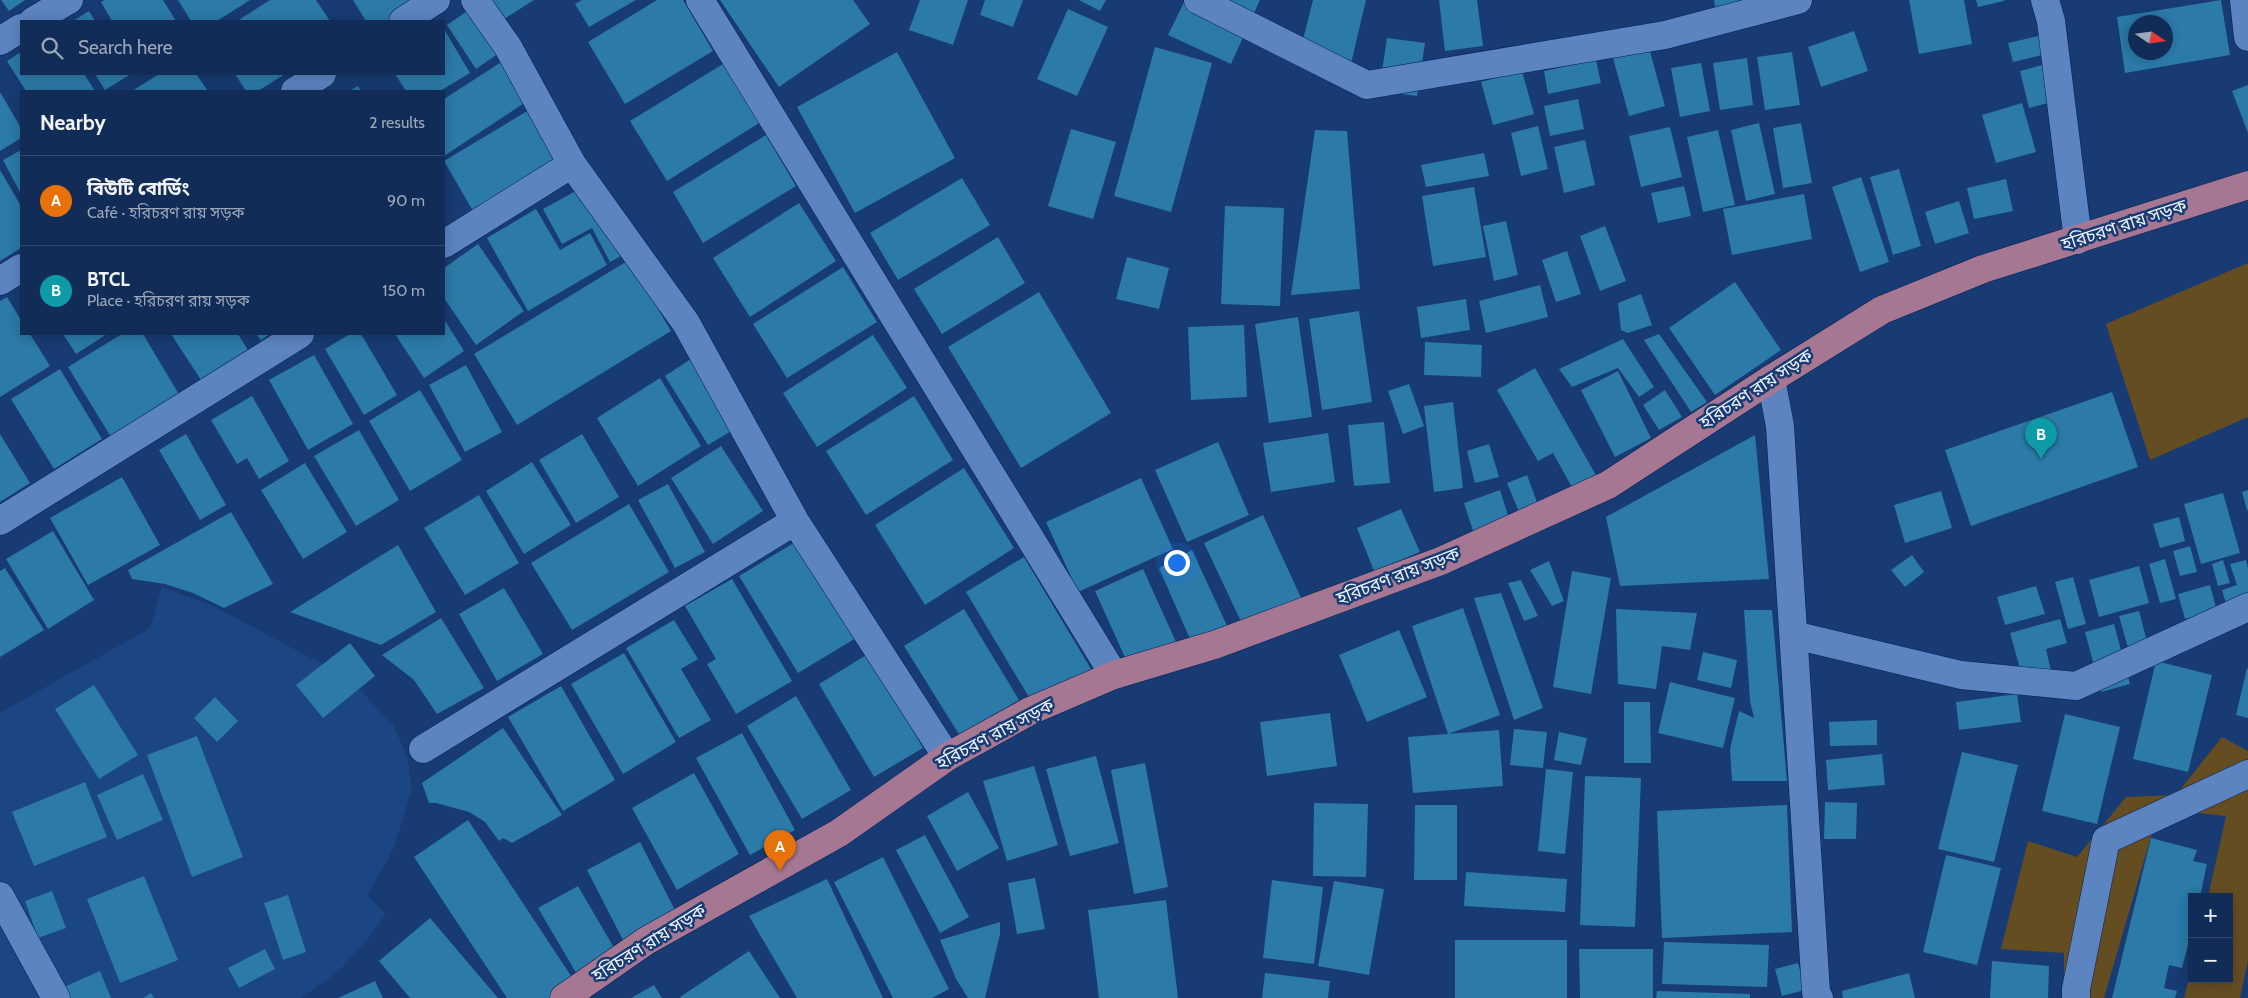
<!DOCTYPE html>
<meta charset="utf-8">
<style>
body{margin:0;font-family:Cabin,"Noto Sans Bengali",sans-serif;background:#1a345c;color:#f1f3f6}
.controls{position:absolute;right:15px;bottom:15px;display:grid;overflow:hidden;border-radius:0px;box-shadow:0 2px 12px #0003}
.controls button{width:45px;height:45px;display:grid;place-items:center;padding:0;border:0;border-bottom:1px solid #30486c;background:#112c56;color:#f1f3f6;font:25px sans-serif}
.compass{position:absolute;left:2128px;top:15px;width:45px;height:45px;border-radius:50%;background:#112c56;box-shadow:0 2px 12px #0003;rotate:103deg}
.you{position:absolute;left:1176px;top:562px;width:18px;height:18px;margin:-12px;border:4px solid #fff;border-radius:50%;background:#1a73e8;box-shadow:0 0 0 8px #1a73e833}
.badge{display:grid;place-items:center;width:32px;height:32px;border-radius:50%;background:#1a73e8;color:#fff;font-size:16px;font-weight:700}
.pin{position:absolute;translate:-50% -41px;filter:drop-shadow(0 1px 2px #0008)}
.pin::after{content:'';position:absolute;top:26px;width:18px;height:15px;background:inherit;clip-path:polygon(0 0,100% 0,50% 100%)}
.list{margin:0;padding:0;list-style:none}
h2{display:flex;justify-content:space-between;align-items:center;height:65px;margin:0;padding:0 20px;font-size:21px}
h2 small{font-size:16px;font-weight:400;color:#9ca7b9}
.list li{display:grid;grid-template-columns:32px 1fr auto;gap:15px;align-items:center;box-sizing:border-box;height:90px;padding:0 20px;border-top:1px solid #30486c}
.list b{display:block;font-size:19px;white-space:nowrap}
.list p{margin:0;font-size:16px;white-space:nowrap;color:#9ca7b9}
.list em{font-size:16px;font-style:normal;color:#9ca7b9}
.icon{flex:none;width:28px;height:28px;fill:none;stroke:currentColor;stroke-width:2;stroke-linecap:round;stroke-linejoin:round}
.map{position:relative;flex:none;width:2248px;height:998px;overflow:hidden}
.search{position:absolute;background:#112c56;box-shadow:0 2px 12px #0003;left:20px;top:20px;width:425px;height:55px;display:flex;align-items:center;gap:12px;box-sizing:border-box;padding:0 18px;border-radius:0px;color:#9ca7b9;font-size:19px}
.panel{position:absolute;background:#112c56;box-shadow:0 2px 12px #0003;left:20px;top:90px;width:425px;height:245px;border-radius:0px}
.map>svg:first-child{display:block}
.built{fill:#1c4583}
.green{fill:#654d22}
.building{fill:#2b7aa8;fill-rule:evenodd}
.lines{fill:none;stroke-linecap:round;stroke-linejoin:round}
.minor-casing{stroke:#002055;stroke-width:29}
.major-casing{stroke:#002055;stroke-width:29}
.minor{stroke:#5c84c1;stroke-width:28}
.major{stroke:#a57792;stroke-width:28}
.labels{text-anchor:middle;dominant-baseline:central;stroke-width:5;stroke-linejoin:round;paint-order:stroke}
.street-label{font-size:18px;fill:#edf2f9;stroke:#173b72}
</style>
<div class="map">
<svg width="2248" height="998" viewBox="0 0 2248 998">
<rect width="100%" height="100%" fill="#173b72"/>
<!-- built -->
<path class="built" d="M162 587 213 606 332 669 363 693 394 726 407 757 412 789 393 850 367 895 386 914 367 940 339 971 301 998H0V713L150 628Z"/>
<!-- green -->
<path class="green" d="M2248 263V417L2150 460 2106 324Z
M2222 737 2248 751V960L2240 998H2184L2192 966V979H2229V897H2208L2226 816 2159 809 2104 998H2064V953L2001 949 2028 841 2077 857 2126 797 2176 795Z"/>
<!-- building -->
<path class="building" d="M1 0H25L9 11Z
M104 0H163L176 21H112L101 2Z
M178 0H250L217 21H191Z
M270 0H316L330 21H237Z
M353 0H420L387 21H366Z
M483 0H534L498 23Z
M582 0H636L589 27 575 4Z
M657 0H683L713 51 625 104 588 42Z
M720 0H853L870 24 779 87Z
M920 0H968L953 45 909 30Z
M985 0H1023L1013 27 980 15Z
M1079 0H1106L1100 11Z
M1185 0H1260L1231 64 1168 35Z
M1313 0H1366L1349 72 1298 59Z
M1439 0H1477L1483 46 1445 51Z
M1714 0H1743V3L1715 7Z
M1909 0H1964L1972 44 1919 54Z
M1976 0H2004V1L1978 7Z
M2221 0 2230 55 2125 73 2117 17ZM2136 22H2166V52H2136Z
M473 7 502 51 476 69 447 25Z
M1068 9 1108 27 1077 96 1037 79Z
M89 11 95 21H73Z
M444 29 470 73 440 91H406L395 74H444Z
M1854 31 1868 71 1821 87 1808 47Z
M2052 33 2056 52 2013 62 2008 43Z
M1387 38 1425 43 1417 96 1379 91Z
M1155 47 1212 63 1171 212 1114 196Z
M1649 48 1665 106 1629 116 1613 58Z
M21 52V74H84L95 91H26L7 61Z
M897 52 955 158 855 213 797 107Z
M1792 52 1800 105 1765 110 1757 57Z
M1747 58 1753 105 1720 110 1713 63Z
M1596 60 1601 83 1548 94 1544 71Z
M503 61 529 100 444 156V99Z
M2054 62 2063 99 2029 108 2020 71Z
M1701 63 1710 111 1680 117 1671 68Z
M723 64 759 123 667 181 630 121Z
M1522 71 1534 114 1493 125 1481 82Z
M95 74H131L105 90Z
M159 74H196L208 91H132Z
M235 74H285L258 91H246Z
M2248 85V133L2232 91Z
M358 86 361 91H349Z
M0 92 21 128V138L0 151Z
M1578 99 1584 129 1550 136 1544 106Z
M2022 103 2036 152 1996 163 1982 115Z
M534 107 563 155 473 211 444 161Z
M1759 123 1775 194 1746 201 1731 130Z
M1801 123 1812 183 1783 188 1773 128Z
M1538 126 1548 169 1521 176 1511 133Z
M1670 127 1682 177 1641 187 1629 136Z
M1071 129 1116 142 1093 219 1048 206Z
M1315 130 1347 131 1360 289 1291 295Z
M1718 130 1735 205 1703 212 1687 137Z
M766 135 796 186 703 243 673 192Z
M1585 140 1595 185 1564 193 1554 147Z
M21 150V194L3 160Z
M1484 153 1489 176 1426 187 1421 165Z
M1899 169 1921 246 1893 255 1870 177Z
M0 170 21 206V248L0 261Z
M1861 177 1889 262 1860 272 1832 187Z
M962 178 990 225 898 280 870 233Z
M2006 179 2013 211 1974 219 1967 188Z
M585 186 623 255 610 262 592 228 562 244 543 209Z
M1684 186 1691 216 1658 223 1651 193Z
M1474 187 1486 257 1433 266 1422 196Z
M1804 194 1812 239 1732 255 1723 209Z
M1959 201 1969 233 1935 244 1925 212Z
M799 203 836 261 750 317 713 258Z
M1225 206 1284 208 1280 306 1221 304Z
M536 209 560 250 590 233 607 265 528 311 487 238Z
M1506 221 1518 275 1494 281 1483 226Z
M1605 226 1626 281 1600 291 1580 236Z
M998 237 1025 283 942 334 914 289Z
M478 244 524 311 476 345 444 298V268Z
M1567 251 1581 294 1556 302 1542 260Z
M1127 257 1169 268 1159 309 1116 299Z
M629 260 671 331 517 425 474 354Z
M843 267 877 322 787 378 753 324Z
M1735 282 1781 350 1715 395 1669 328Z
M1540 285 1548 317 1486 333 1479 301Z
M1039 292 1111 413 1021 468 948 347Z
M1641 294 1652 325 1628 333 1621 330 1618 303Z
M7 297 21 320V334H30L50 366 0 397V301Z
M1466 299 1470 330 1421 338 1417 307Z
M1359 311 1372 402 1322 410 1309 319Z
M1298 317 1312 417 1269 423 1255 324Z
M444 319 464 351 424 378 395 334H444Z
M1244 325 1247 397 1191 400 1188 327Z
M63 334H107L76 354Z
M122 334H143L180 396 111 437 68 367Z
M171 334H238L248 350 201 380Z
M256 334H270L261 340Z
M350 334H361L397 395 364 415 325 349Z
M1659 334 1707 402 1691 412 1644 340Z
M873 335 907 388 817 447 783 393Z
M1623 339 1654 387 1639 397 1618 368 1572 387 1559 369Z
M1425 342 1482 345 1481 377 1424 375Z
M314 355 353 424 308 450 269 380Z
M694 357 738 427 708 445 665 376Z
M466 365 502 432 465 452 429 385Z
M1535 368 1597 477 1574 491 1553 453 1538 461 1497 390Z
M60 369 102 439 54 469 11 399Z
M1618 371 1651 438 1615 457 1581 390Z
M660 378 701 446 638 486 597 418Z
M1409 384 1424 426 1403 434 1388 391Z
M420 390 462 460 410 491 369 421Z
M1665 390 1682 417 1659 430 1643 405Z
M2112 392 2138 467 1971 526 1945 450Z
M252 396 289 461 259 479 247 458 237 464 211 420Z
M914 396 953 460 866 515 826 451Z
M1453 402 1463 488 1434 492 1424 406Z
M1384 422 1390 483 1354 486 1348 425Z
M359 430 399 500 356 526 314 456Z
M1328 433 1335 482 1271 492 1263 443Z
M0 434 30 483 0 502Z
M186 434 226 505 200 520 159 450Z
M582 434 619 497 576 523 539 460Z
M1755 435 1769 579 1620 586 1606 517Z
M1218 442 1249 515 1187 542 1155 470Z
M1489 444 1499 477 1475 483 1467 451Z
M721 446 763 511 713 544 671 478Z
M532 462 571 525 524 554 486 491Z
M305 463 347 532 303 559 261 490Z
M964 468 1014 548 925 605 875 525Z
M1527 475 1538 505 1519 512 1507 483Z
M122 477 160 545 88 585 50 518Z
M1141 478 1173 549 1078 592 1046 522Z
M668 484 705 552 675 568 638 500Z
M1500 490 1510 522 1474 534 1464 503Z
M2248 490V510H2247L2242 492Z
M1941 491 1952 528 1905 543 1894 505Z
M2223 493 2240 553 2201 564 2184 504Z
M479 495 519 563 465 595 424 528Z
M629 504 669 572 572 630 531 563Z
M1401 509 1420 552 1374 571 1357 528Z
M231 512 273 584 224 608 193 593 165 584 132 579 128 570Z
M1263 515 1303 602 1245 630 1204 543Z
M2179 517 2185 541 2160 548 2153 524Z
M53 531 94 600 48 629 6 559Z
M797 541 856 638 798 673 739 576Z
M398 545 436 612 381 645 290 612Z
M2190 546 2197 572 2180 576 2173 551Z
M1192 550 1229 630 1193 646 1159 568Z
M1912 555 1924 572 1905 587 1891 570Z
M1024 557 1091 669 1033 704 966 592Z
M2165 559 2176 599 2160 603 2149 564Z
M2223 560 2230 583 2218 586 2212 564Z
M2246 560 2248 568V609L2229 614 2222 590 2237 585 2230 564Z
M1549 561 1564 601 1552 606 1530 570Z
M2139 566 2149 603 2099 617 2089 580Z
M5 568 44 630 0 657V571Z
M1143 569 1176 642 1128 664 1095 591Z
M1572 571 1611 578 1591 694 1553 687Z
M2073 577 2086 624 2068 629 2055 582Z
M732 579 792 681 736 714 707 664 716 659 685 606Z
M1521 580 1538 616 1524 621 1508 583Z
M2210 585 2217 611 2185 619 2178 594Z
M2036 586 2045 614 2005 625 1997 597Z
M504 588 543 654 497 681 459 614Z
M1501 593 1543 708 1514 720 1474 598Z
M1463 608 1500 715 1448 734 1412 626Z
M964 609 1019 700 960 736 904 646Z
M1616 609 1697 613 1690 650 1662 646 1656 689 1618 684Z
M1744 610H1772L1787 781H1732L1730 749 1739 711 1754 718 1750 701Z
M2139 611 2149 649 2130 655 2119 616Z
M441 618 484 688 437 714 414 680 382 655Z
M2060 619 2067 643 2046 649 2051 671 2023 679 2010 633Z
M674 620 698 659 681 669 711 720 679 738 626 648Z
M2114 624 2130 684 2101 692 2085 632Z
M1399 630 1427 697 1367 722 1339 655Z
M350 643 375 676 323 718 296 685Z
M1703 652 1737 660 1731 688 1697 680Z
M624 653 676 742 623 774 571 684Z
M868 654 923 748 874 777 819 684Z
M2156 661 2212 675 2188 772 2133 759Z
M2247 668 2248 669V718L2236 715Z
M1670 682 1735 698 1723 748 1658 733Z
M94 685 138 755 99 779 55 709Z
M561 686 615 780 563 811 508 717Z
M2017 694 2021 722 1959 730 1956 702Z
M796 696 851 790 802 819 747 726Z
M215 697 238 721 217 742 194 718Z
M1624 702H1650L1651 763H1624Z
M1330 713 1337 766 1267 776 1260 722Z
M2065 714 2120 727 2097 824 2042 811Z
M1877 720V745L1830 746 1829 722Z
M503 728 562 815 512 843 503 838 499 841 485 822 469 812 436 803H429L422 783Z
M1514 729 1547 732 1543 768 1510 765Z
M1499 730 1503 786 1413 793 1408 737Z
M1559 732 1587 738 1581 765 1554 760Z
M742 733 795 830 750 855 696 758Z
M197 736 243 857 192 877 147 755Z
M1962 752 2018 765 1994 862 1938 849Z
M1882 754 1885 785 1828 790 1826 760Z
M1096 756 1119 843 1070 856 1046 769Z
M1145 763 1168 887 1134 894 1111 770Z
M1034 766 1058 845 1007 861 983 781Z
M1546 769 1573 772 1565 854 1538 851Z
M694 773 739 854 677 890 632 808Z
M143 774 163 820 117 840 97 795Z
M1585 776 1641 778 1635 927 1580 925Z
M85 782 107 837 34 866 12 812Z
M968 792 999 848 957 871 927 816Z
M1825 802 1857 803 1856 839H1824Z
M1314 803 1368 804 1366 877 1313 876Z
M1415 805H1457V880H1414Z
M1787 805 1792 932 1662 938 1657 811Z
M468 820 575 982 551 998H507L414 857Z
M925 835 969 917 940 933 896 850Z
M2151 838 2197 850 2193 861 2207 864 2200 897H2192V929L2182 968 2169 965 2164 988 2177 991 2175 998H2112Z
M640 842 679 918 626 946 587 870Z
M1946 855 2001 868 1977 965 1923 952Z
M883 857 949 989 932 998H893L834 882Z
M1466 872 1567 879 1565 912 1464 906Z
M144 876 178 960 120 983 87 899Z
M1035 878 1045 929 1017 934 1008 883Z
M827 879 883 998H797L749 916Z
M1272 880 1323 887 1314 964 1263 958Z
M1334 881 1384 889 1369 975 1318 966Z
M578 886 617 953 578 976 538 908Z
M52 891 66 928 38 938 25 901Z
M288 895 306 952 283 960 264 903Z
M1166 900 1178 998H1099L1088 910Z
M430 918 498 998H410L379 961Z
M1000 922V934L985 998H968L956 979 940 940Z
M1455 940H1567V998H1455Z
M1664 942 1769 945 1767 987 1662 984Z
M265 949 275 969 239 988 228 968Z
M1579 949H1653V998H1580Z
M749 951 780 998H681L680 997Z
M1992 961 2049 966 2048 998H1990Z
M1798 963 1805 990 1782 996 1775 969Z
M100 971 111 998H69L64 987Z
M1265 973 1330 981 1328 998H1262Z
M1909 973 1915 998H1843L1842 991Z
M375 981 383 998H338Z
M654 985 662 998H631Z
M1657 991 1750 994V998H1656Z
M151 993 154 998H143Z"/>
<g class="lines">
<defs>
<path id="minor" d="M475 0 508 47 572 164 686 323 795 521 947 757
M700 0 1114 675
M1198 0 1367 85 1665 35 1798 0
M2045 0 2051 21 2078 240
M2244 0 2248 37
M33 21 69 0
M403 21 436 0
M0 41 21 28
M295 91 322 74
M444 244 572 164
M0 281 21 268
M1771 379 1780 426 1816 992 1819 998
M0 521 300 334
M1794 635 1961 675 2076 686 2248 607
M423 749 795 521
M0 896 56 998
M2076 998V989L2106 840 2248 774"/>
<path id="major" d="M564 998 646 941 839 833 947 757 1030 711 1114 675 1214 645 1443 560 1608 485 1771 379 1882 310 1983 269 2248 185"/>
</defs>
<!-- minor casing -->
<use href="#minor" class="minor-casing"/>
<!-- major casing -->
<use href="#major" class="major-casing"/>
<!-- minor -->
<use href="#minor" class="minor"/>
<!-- major -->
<use href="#major" class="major"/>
</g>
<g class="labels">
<!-- street labels -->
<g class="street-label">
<text transform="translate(2124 225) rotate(-18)">হরিচরণ রায় সড়ক</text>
<text transform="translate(1756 389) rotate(-33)">হরিচরণ রায় সড়ক</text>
<text transform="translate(1398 576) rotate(-21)">হরিচরণ রায় সড়ক</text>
<text transform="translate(995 734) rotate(-28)">হরিচরণ রায় সড়ক</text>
<text transform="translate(649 943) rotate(-32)">হরিচরণ রায় সড়ক</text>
</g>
</g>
</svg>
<div class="controls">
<button>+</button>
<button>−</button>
</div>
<svg class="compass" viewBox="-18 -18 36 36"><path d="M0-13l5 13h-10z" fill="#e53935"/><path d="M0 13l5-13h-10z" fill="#9ca7b9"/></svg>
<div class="you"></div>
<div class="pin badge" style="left:780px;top:871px;background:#e8710a">A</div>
<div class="pin badge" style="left:2041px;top:459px;background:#0f9aa8">B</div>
<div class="search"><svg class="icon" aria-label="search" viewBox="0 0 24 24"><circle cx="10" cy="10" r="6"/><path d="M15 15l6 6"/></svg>Search here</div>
<section class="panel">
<h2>Nearby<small>2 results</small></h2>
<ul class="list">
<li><span class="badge" style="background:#e8710a">A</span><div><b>বিউটি বোর্ডিং</b><p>Café · হরিচরণ রায় সড়ক</p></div><em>90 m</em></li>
<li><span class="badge" style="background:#0f9aa8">B</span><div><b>BTCL</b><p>Place · হরিচরণ রায় সড়ক</p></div><em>150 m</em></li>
</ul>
</section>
</div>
